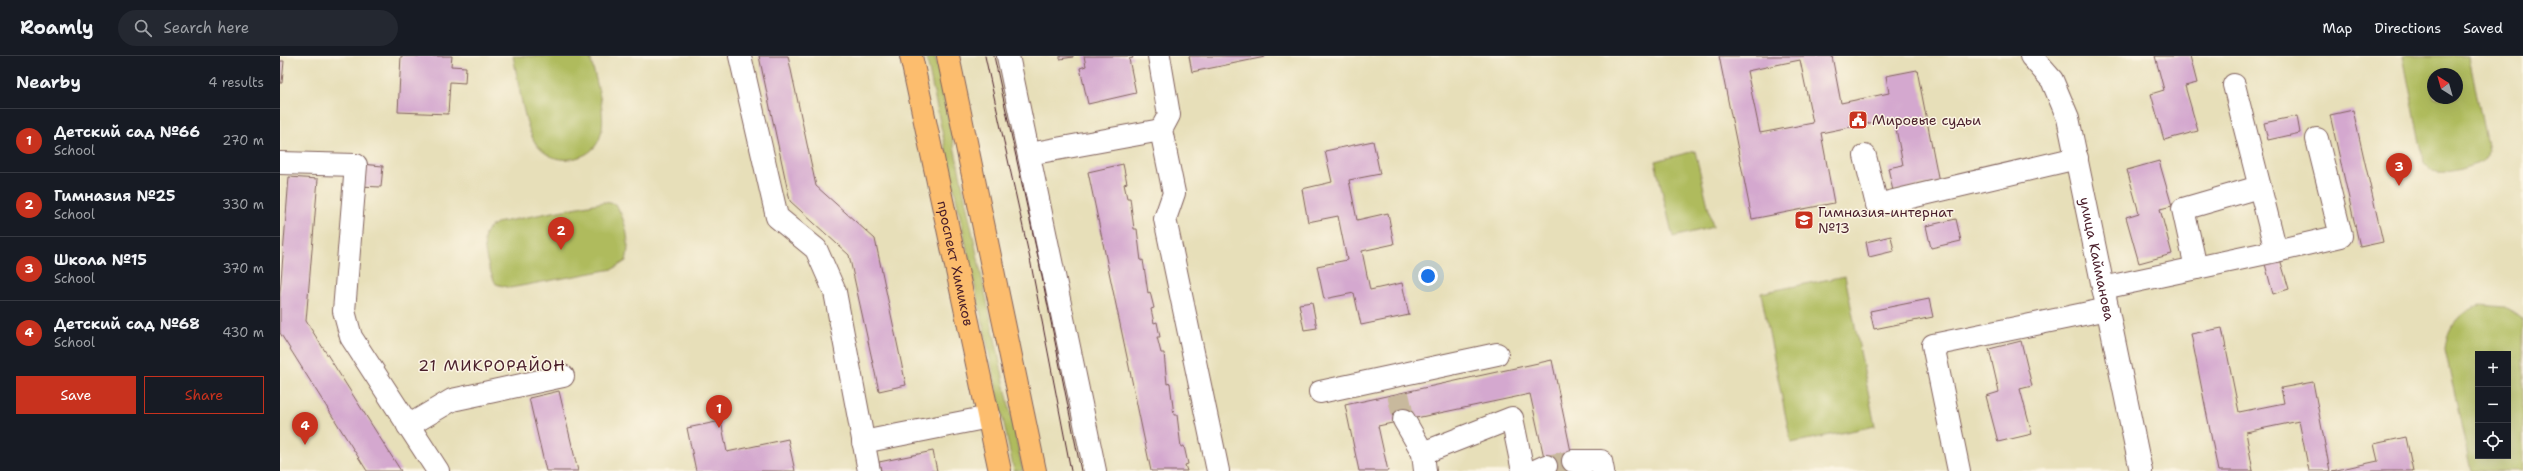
<!DOCTYPE html>
<meta charset="utf-8">
<style>
body{margin:0;font-family:"Shantell Sans",sans-serif;background:#242831;color:#f1f3f6}
.controls{position:absolute;right:12px;bottom:12px;display:grid;overflow:hidden;border-radius:0px;box-shadow:0 4px 16px #0002}
.controls button{width:36px;height:36px;display:grid;place-items:center;padding:0;border:0;border-bottom:1px solid #363941;background:#171b24;color:#f1f3f6;font:20px sans-serif}
.compass{position:absolute;left:2147px;top:12px;width:36px;height:36px;border-radius:50%;background:#171b24;box-shadow:0 4px 16px #0002;rotate:323deg}
.you{position:absolute;left:1148px;top:220px;width:14px;height:14px;margin:-10px;border:3px solid #fff;border-radius:50%;background:#1a73e8;box-shadow:0 0 0 6px #1a73e833}
.badge{display:grid;place-items:center;width:26px;height:26px;border-radius:50%;background:#c8321e;color:#fff;font-size:13px;font-weight:700}
.pin{position:absolute;translate:-50% -33px;filter:drop-shadow(0 1px 2px #0008)}
.pin::after{content:'';position:absolute;top:21px;width:14px;height:12px;background:inherit;clip-path:polygon(0 0,100% 0,50% 100%)}
.list{margin:0;padding:0;list-style:none}
h2{display:flex;justify-content:space-between;align-items:center;height:52px;margin:0;padding:0 16px;font-size:17px}
h2 small{font-size:13px;font-weight:400;color:#9ea1a6}
.list li{display:grid;grid-template-columns:26px 1fr auto;gap:12px;align-items:center;box-sizing:border-box;height:64px;padding:0 16px;border-top:1px solid #363941}
.list b{display:block;font-size:15px;white-space:nowrap}
.list p{margin:0;font-size:13px;white-space:nowrap;color:#9ea1a6}
.list em{font-size:13px;font-style:normal;color:#9ea1a6}
.actions{display:flex;gap:8px;padding:12px 16px}
.actions a{flex:1;padding:9px 0;border:1px solid #c8321e;border-radius:0px;text-align:center;font-size:14px;color:#c8321e}
.actions .main{background:#c8321e;color:#fff}
.icon{flex:none;width:22px;height:22px;fill:none;stroke:currentColor;stroke-width:2;stroke-linecap:round;stroke-linejoin:round}
.map{position:relative;flex:none;width:2243px;height:415px;overflow:hidden}
header{display:flex;align-items:center;gap:24px;box-sizing:border-box;height:56px;padding:0 20px;background:#171b24;border-bottom:1px solid #363941}
header strong{font-size:19px}
nav{display:flex;gap:22px;margin-inline-start:auto;font-size:14px}
.search{width:280px;height:36px;background:#242831;display:flex;align-items:center;gap:10px;box-sizing:border-box;padding:0 14px;border-radius:22px;color:#9ea1a6;font-size:15px}
main{display:flex}
aside{flex:1;background:#171b24}
.map>svg:first-child{display:block}
.green{fill:#afbb5d;stroke:#7c6d44;fill-rule:evenodd}
.building{fill:#d4a8cf;fill-rule:evenodd}
.lines{fill:none;stroke-linecap:round;stroke-linejoin:round}
.minor-tunnel{stroke:#c8b99d;stroke-width:22;stroke-dasharray:22 11;stroke-linecap:butt}
.minor-casing{stroke:#81625d;stroke-width:24}
.major-casing{stroke:#81625d;stroke-width:24}
.minor{stroke:#fff;stroke-width:22}
.major{stroke:#fcbd6e;stroke-width:22}
.tram{stroke:#4a1f2b;stroke-width:1}
.labels{text-anchor:middle;dominant-baseline:central;stroke-width:3;stroke-linejoin:round;paint-order:stroke}
.poi-label{font-size:14px;fill:#4a1f2b;stroke:#fcf5e5;text-anchor:start}
.street-label{font-size:14px;fill:#4a1f2b;stroke:#fcf5e5}
.quarter-label{font-size:16px;letter-spacing:1px;fill:#4a1f2b;stroke:#fcf5e5}
</style>
<header>
<strong>Roamly</strong>
<div class="search"><svg class="icon" aria-label="search" viewBox="0 0 24 24"><circle cx="10" cy="10" r="6"/><path d="M15 15l6 6"/></svg>Search here</div>
<nav><a>Map</a><a>Directions</a><a>Saved</a></nav>
</header>
<main>
<aside>
<h2>Nearby<small>4 results</small></h2>
<ul class="list">
<li><span class="badge">1</span><div><b>Детский сад №66</b><p>School</p></div><em>270 m</em></li>
<li><span class="badge">2</span><div><b>Гимназия №25</b><p>School</p></div><em>330 m</em></li>
<li><span class="badge">3</span><div><b>Школа №15</b><p>School</p></div><em>370 m</em></li>
<li><span class="badge">4</span><div><b>Детский сад №68</b><p>School</p></div><em>430 m</em></li>
</ul>
<div class="actions"><a class="main">Save</a><a>Share</a></div>
</aside>
<div class="map">
<svg width="2243" height="415" viewBox="0 0 2243 415">
<rect width="100%" height="100%" fill="#fcf5e5"/>
<filter id="ink" filterUnits="userSpaceOnUse"><feTurbulence type="fractalNoise" baseFrequency=".025" numOctaves="2"/><feDisplacementMap in="SourceGraphic" scale="8" xChannelSelector="R" yChannelSelector="G"/><feConvolveMatrix kernelMatrix="1 2 1 2 8 2 1 2 1" color-interpolation-filters="sRGB"/></filter>
<filter id="wash" filterUnits="userSpaceOnUse"><feTurbulence type="fractalNoise" baseFrequency=".012" numOctaves="4" result="noise"/><feDisplacementMap in="SourceGraphic" scale="16" xChannelSelector="R" yChannelSelector="G"/><feGaussianBlur stdDeviation="0.9" result="paint"/><feColorMatrix in="noise" values="0 0 0 0 0 0 0 0 0 0 0 0 0 0 0 0 0 1.4 0 .05"/><feComposite in="paint" operator="in"/></filter>
<g filter="url(#wash)">
<rect width="100%" height="100%" fill="#e7dfb9"/>
<!-- green -->
<path class="green" d="M233 0H310C317 32 343 96 290 103 277 105 264 99 256 88 244 71 238 22 233 0Z
M646 0H655L743 415H734Z
M2123 0H2189L2208 95 2206 103C2198 109 2167 118 2157 116 2151 115 2148 111 2144 107ZM2153 18H2177V42H2153Z
M1415 95 1433 171 1393 181 1375 105Z
M324 146 336 148C346 166 351 186 346 205L333 213 230 232 216 228C210 218 199 185 207 174 209 171 214 169 217 167Z
M1565 220 1595 370 1511 387 1481 237Z
M2200 249 2225 251 2243 264V415H2191L2165 293C2167 271 2179 256 2200 249ZM2198 298H2228V400H2198Z"/>
<g id="blocks">
<!-- building -->
<path class="building" d="M121 0H172L171 10 186 11 185 27 170 26 168 58 118 56Z
M479 0H508L536 130 595 183 626 329 599 335 569 199 510 145Z
M780 0H793V1L780 3Z
M804 0H852L853 2 849 3 856 37 808 48 800 12 806 10Z
M909 0H985V1L912 16Z
M1439 0H1552L1561 47 1609 37 1606 20 1637 14 1659 126 1613 135 1608 112 1623 109 1614 62 1541 77 1554 147 1472 163ZM1520 4 1533 67 1480 77 1467 15Z
M1875 0H1910L1917 27 1905 30 1918 75 1884 84 1871 38 1884 34Z
M0 5H4L2 27H0Z
M2073 54 2103 186 2080 191 2050 59Z
M2017 60 2020 77 1988 84 1984 67Z
M1093 85 1100 118 1069 124 1077 164 1108 157 1114 188 1082 195 1090 234 1122 227 1129 259 1081 269 1074 237 1044 243 1037 210 1067 204 1058 160 1028 166 1022 133 1052 126 1045 95Z
M1879 105 1892 150 1880 153 1892 198 1859 207 1846 161 1859 157 1847 114Z
M81 108 103 110 101 131 79 130Z
M843 108 847 127 844 128 847 142H850L854 173H857L861 205 863 204 868 237 870 236 874 252 871 253 874 267 877 266 880 281H877L881 297H884L887 328 890 327 894 359H897L901 391 904 390 908 408 905 409 907 415H871L808 116Z
M9 121 38 123 26 265 121 415H87L0 277V238Z
M1676 163 1681 185 1651 192 1646 170Z
M1611 180 1614 195 1589 201 1586 186Z
M2000 203 2009 233 1993 238 1985 208Z
M1649 243 1653 261 1594 273 1590 255Z
M1032 246 1037 272 1024 274 1019 248Z
M1942 272 1959 356 2004 347 2001 332 2033 326 2050 415H2029L2019 365 1966 376 1973 415H1938L1911 278Z
M1741 285 1752 330 1740 333 1752 378 1718 386 1706 340 1719 336 1709 293Z
M1272 304 1295 415H1267L1250 338 1098 370 1108 415H1079L1065 349Z
M279 335 298 415H266L249 342Z
M441 365 447 396 508 383 515 415H416L407 372Z
M2126 381 2133 415H2052L2098 405 2094 388Z
M653 395 657 415H601L599 406Z"/>
</g>
</g>
<g filter="url(#ink)">
<use href="#blocks" fill-opacity="0" stroke="#81625d" stroke-width="1"/>
<g class="lines">
<!-- minor-tunnel -->
<path class="minor-tunnel" d="M1118 338 1124 364
M1266 410 1293 405"/>
<defs>
<g id="minor">
<path d="M460 0 497 161 536 193 555 236 589 415"/>
<path d="M728 0 815 415"/>
<path d="M879 0 889 59 881 74 894 137 885 163 938 415"/>
<path id="s1" d="M1751 0 1772 24 1788 62 1861 415"/>
<path d="M749 98 881 74"/>
<path d="M1585 100 1597 149 1797 102"/>
<path d="M0 107 76 109 64 255 71 281 158 415"/>
<path d="M1996 195 2061 180 2037 83"/>
<path d="M1916 212 1903 153 1979 131"/>
<path d="M1823 232 1996 195 1954 29"/>
<path d="M1040 336 1217 298"/>
<path d="M1124 364 1143 397"/>
<path d="M128 370 172 344 283 320"/>
<path d="M583 386 709 361"/>
<path d="M1293 405H1321L1323 415"/>
<path d="M1145 415 1143 397 1232 362 1243 415"/>
<path d="M1255 415 1266 410"/>
<path d="M1679 415 1653 289 1828 253"/>
</g>
<g id="major">
<path id="s2" d="M631 0 720 415"/>
<path d="M668 0 755 415"/>
</g>
</defs>
<!-- minor casing -->
<use href="#minor" class="minor-casing"/>
<!-- major casing -->
<use href="#major" class="major-casing"/>
<!-- minor -->
<use href="#minor" class="minor"/>
<!-- major -->
<use href="#major" class="major"/>
<!-- tram -->
<path class="tram" d="M705 0 750 203 791 415
M714 0 758 201 801 415"/>
</g>
</g>
<!-- icons -->
<defs>
<symbol id="civic-square" viewBox="-11 -11 22 22"><rect x="-9" y="-9" width="18" height="18" rx="4" fill="#c8321e" stroke="#fcf5e5"/><path d="M-.6-6.5H3V-4.5H.6V-3L4-1V1h2V6H-6V1h2V-1L-.6-3ZM-1.2 2.5V6h2.4V2.5Z" fill="#fff"/></symbol>
<symbol id="school-square" viewBox="-11 -11 22 22"><rect x="-9" y="-9" width="18" height="18" rx="4" fill="#c8321e" stroke="#fcf5e5"/><path d="M0-5L7-2L0 1L-7-2ZM-4 1L0 2.5L4 1V4Q0 6-4 4Z" fill="#fff"/></symbol>
</defs>
<g fill-rule="evenodd">
<use href="#civic-square" x="1567" y="53" width="22" height="22"/>
<use href="#school-square" x="1513" y="153" width="22" height="22"/>
</g>
<g class="labels">
<!-- poi labels -->
<g class="poi-label">
<text x="1592" y="64">Мировые судьи</text>
<text x="1538" y="156">Гимназия-интернат<tspan x="1538" dy="16">№13</tspan></text>
</g>
<!-- street labels -->
<g class="street-label">
<text stroke="none"><textPath href="#s1" startOffset="217">улица Кайманова</textPath></text>
<text stroke="none"><textPath href="#s2" startOffset="212">проспект Химиков</textPath></text>
</g>
<!-- quarter labels -->
<g class="quarter-label">
<text x="212" y="309">21 МИКРОРАЙОН</text>
</g>
</g>
</svg>
<div class="controls">
<button>+</button>
<button>−</button>
<button><svg class="icon" aria-label="locate" viewBox="0 0 24 24"><circle cx="12" cy="12" r="6"/><path d="M12 2v4M12 18v4M2 12h4M18 12h4"/></svg></button>
</div>
<svg class="compass" viewBox="-18 -18 36 36"><path d="M0-13l5 13h-10z" fill="#e53935"/><path d="M0 13l5-13h-10z" fill="#9ea1a6"/></svg>
<div class="you"></div>
<div class="pin badge" style="left:439px;top:372px">1</div>
<div class="pin badge" style="left:281px;top:194px">2</div>
<div class="pin badge" style="left:2119px;top:130px">3</div>
<div class="pin badge" style="left:25px;top:389px">4</div>
</div>
</main>
